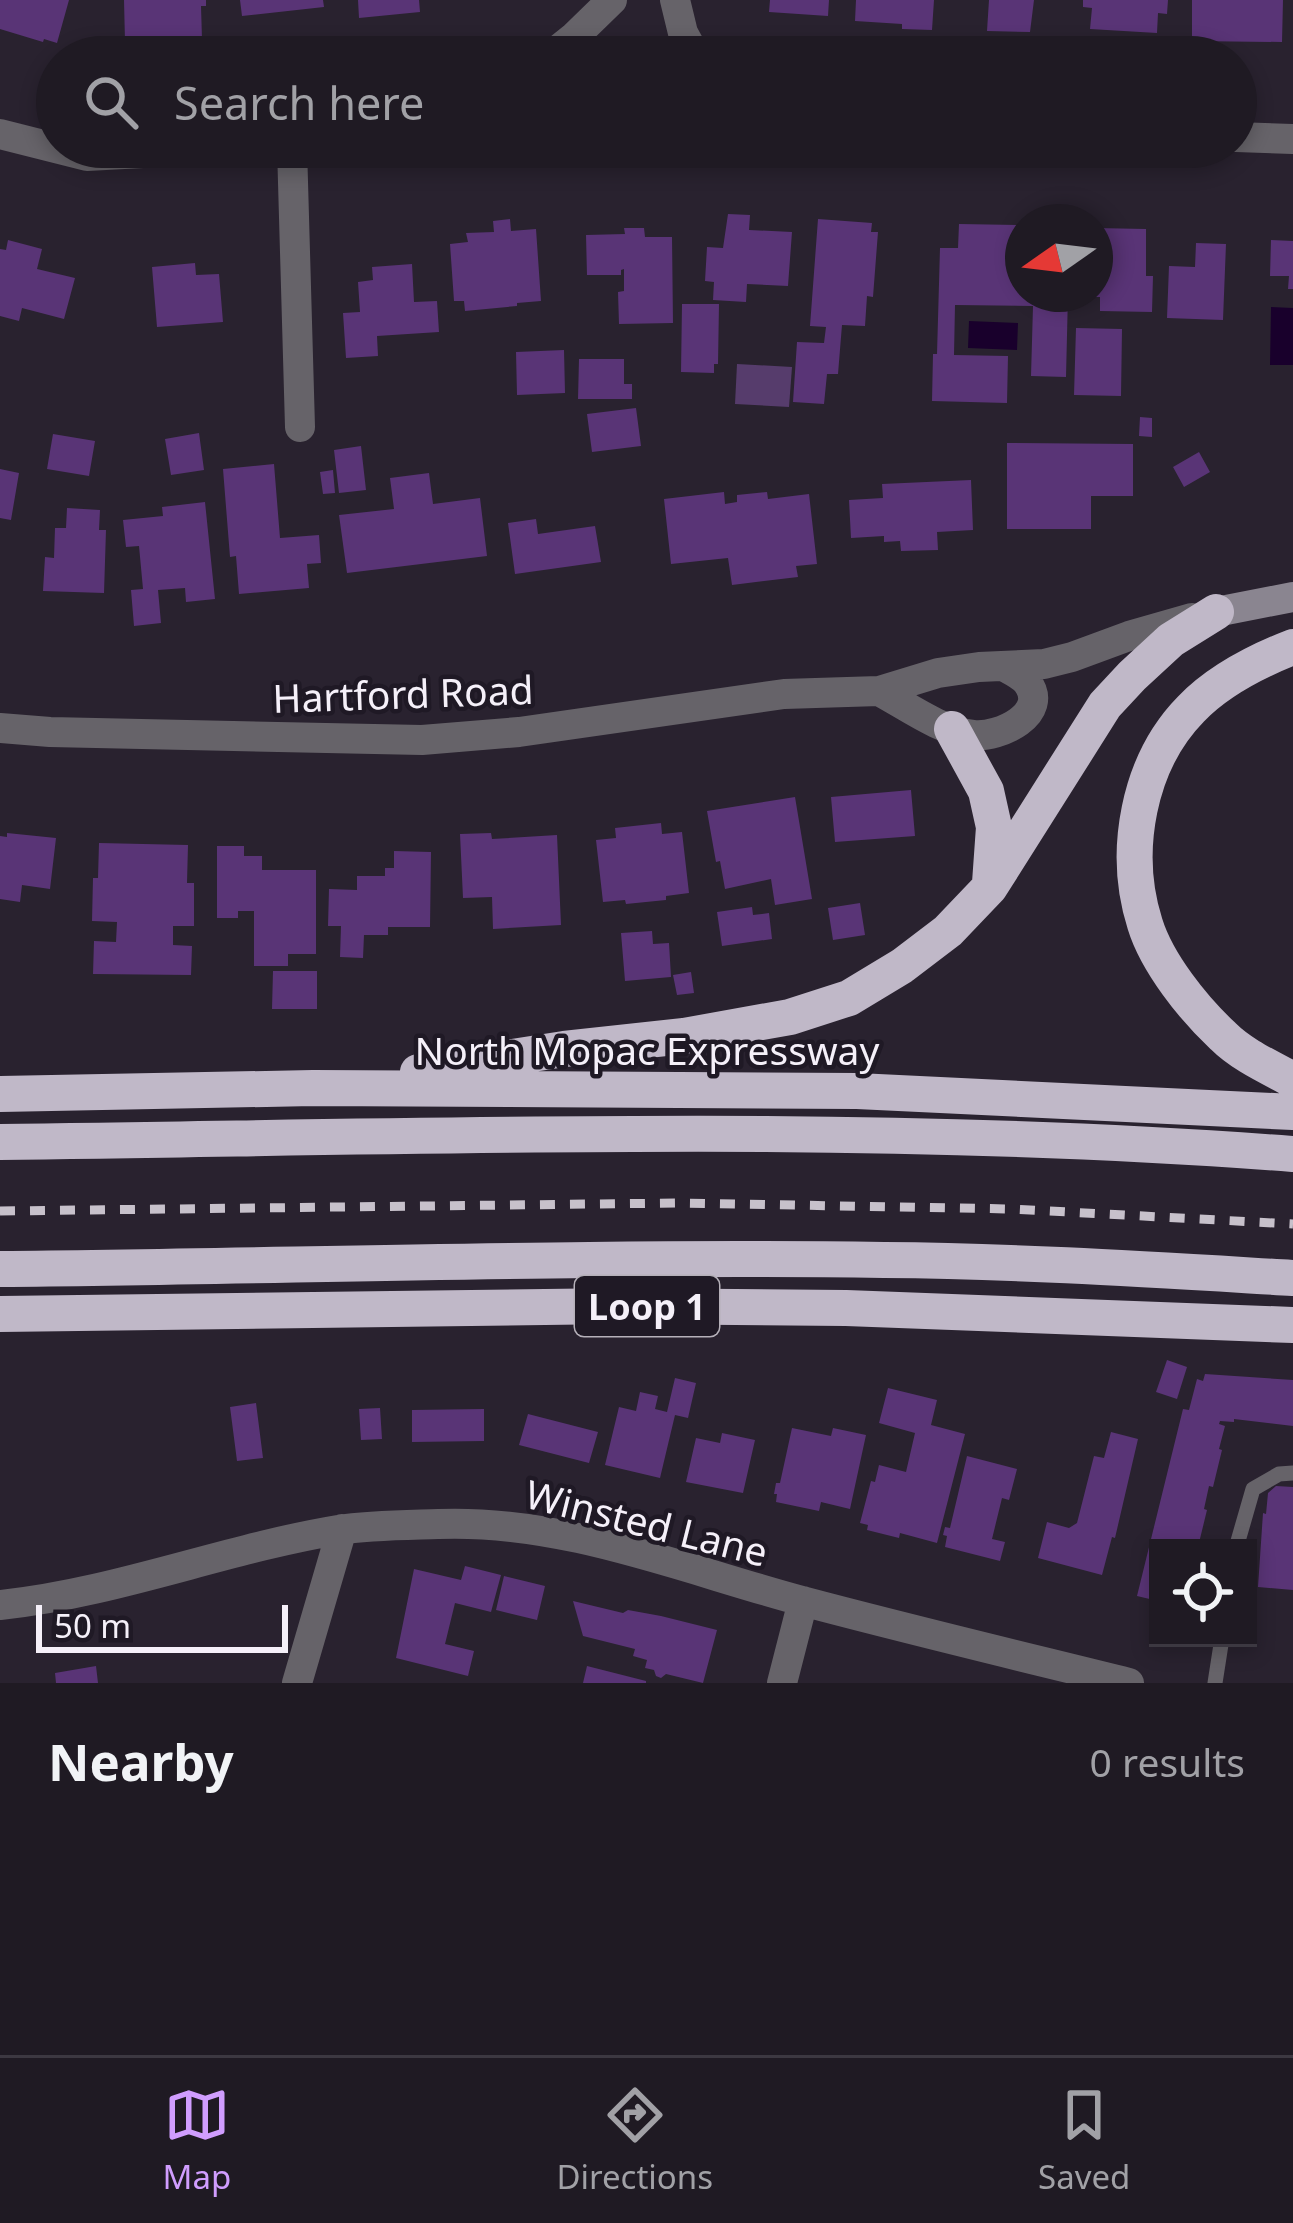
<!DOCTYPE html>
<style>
body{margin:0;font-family:"Noto Sans",sans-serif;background:#2c2730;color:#f1f3f6}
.controls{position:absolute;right:36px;bottom:36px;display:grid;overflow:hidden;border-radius:0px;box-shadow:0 6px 18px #0003}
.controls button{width:108px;height:108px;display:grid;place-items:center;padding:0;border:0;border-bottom:3px solid #3c3841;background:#1f1a23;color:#f1f3f6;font:60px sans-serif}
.compass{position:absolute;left:1005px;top:204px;width:108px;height:108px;border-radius:50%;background:#1f1a23;box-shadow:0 6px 18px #0003;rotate:256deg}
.scale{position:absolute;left:36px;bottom:30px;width:252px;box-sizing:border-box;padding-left:12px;border:6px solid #f5f0f9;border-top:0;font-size:33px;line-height:42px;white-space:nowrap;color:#f5f0f9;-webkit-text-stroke:9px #1f1925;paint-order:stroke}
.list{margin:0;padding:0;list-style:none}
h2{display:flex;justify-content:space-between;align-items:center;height:156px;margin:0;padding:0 48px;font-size:51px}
h2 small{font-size:39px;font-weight:400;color:#a1a1a6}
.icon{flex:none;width:66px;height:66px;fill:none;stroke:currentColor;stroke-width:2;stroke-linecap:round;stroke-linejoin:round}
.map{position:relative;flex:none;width:1293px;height:1683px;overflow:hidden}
.search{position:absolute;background:#1f1a23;box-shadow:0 6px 18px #0003;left:36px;right:36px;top:36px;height:132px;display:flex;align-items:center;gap:30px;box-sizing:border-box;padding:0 42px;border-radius:66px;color:#a1a1a6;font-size:45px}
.sheet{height:372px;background:#1f1a23}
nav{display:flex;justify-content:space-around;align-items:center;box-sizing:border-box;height:168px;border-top:3px solid #3c3841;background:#1f1a23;font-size:33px;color:#a1a1a6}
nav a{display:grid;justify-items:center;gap:6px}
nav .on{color:#d09dfe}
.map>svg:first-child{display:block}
.green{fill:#563c6c}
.water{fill:#19002c}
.building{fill:#593476}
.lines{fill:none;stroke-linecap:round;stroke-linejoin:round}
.service{stroke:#666369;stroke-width:15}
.minor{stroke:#666369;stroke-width:30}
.secondary{stroke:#8a8590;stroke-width:30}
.motorway{stroke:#c0b8c8;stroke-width:36}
.rail{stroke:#c7c1cb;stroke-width:9;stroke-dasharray:15 15;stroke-linecap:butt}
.labels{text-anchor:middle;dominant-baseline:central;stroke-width:9;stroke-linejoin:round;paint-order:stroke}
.shield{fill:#1f1925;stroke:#b5b0b9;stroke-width:3}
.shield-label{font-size:36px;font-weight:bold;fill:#f5f0f9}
.street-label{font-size:39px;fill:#f5f0f9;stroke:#1f1925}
</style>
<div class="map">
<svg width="1293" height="1683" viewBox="0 0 1293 1683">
<rect width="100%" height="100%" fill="#29222f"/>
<!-- green -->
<path class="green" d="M737 364 792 367 789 407 735 404Z"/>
<!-- water -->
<path class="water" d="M1271 307 1293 308V365H1270Z
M969 321 1018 323 1017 350 968 348Z"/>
<!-- building -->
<path class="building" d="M0 0H69L57 43 44 39 43 42 0 29Z
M124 0H206V6H201L202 39 125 42Z
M240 0H323L324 7 242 16Z
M358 0H419L420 12 359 18Z
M770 0H829L828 16 769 12Z
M856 0H934L932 30 902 29V24L855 21Z
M989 0H1034L1030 32 987 31Z
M1083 0H1168L1167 14 1158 13 1157 33 1090 29 1092 8 1083 7Z
M1192 0H1283L1282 42 1192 41Z
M728 214 750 215 749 230 792 232 788 286 747 284 746 302 713 300 714 282 705 281 707 247 723 248Z
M510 219 511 231 536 229 541 301 517 303V306L465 311 464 301H454L450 244 468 242 466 233 494 232 493 221Z
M818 219 872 223 871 232H878L873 297 867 296 865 326 842 325 838 374H827L824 404 793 402 797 342 824 343 826 327 810 326Z
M959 224 1023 225V294H1068L1066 377 1031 376 1033 306 955 305 954 355 1008 356 1007 403 932 401 933 354H937L940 248H958Z
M624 228H644L645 237H672L673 323 619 324 618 292 624 291V269L621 270V275H587L586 235 625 234Z
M1095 228 1146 229V276H1153L1152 312 1100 311V297H1095Z
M8 240 42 249 37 269 75 278 64 319 22 308 19 321 0 316V249L6 250Z
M1271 240 1293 241V289H1288L1289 276H1270Z
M1196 243 1226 244 1223 320 1167 318 1169 266 1195 267Z
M195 263 196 275 219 274 223 322 157 327 152 267Z
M412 264 414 302 437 301 439 332 377 336 378 356 346 358 343 313 360 312 358 282 373 280 372 267Z
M682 304H719L718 364H714V373L681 372Z
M1076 328 1122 329 1121 396 1074 395Z
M564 350 565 393 517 395 516 352Z
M579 359H624V384H632V399H578Z
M636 408 641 446 592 452 587 414Z
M1140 417 1152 418V437L1139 436Z
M199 433 204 470 171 475 165 439Z
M53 434 95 441 89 476 47 469Z
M1007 443 1133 444V496H1091V529H1007Z
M361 446 366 490 339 493 334 450Z
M1199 452 1210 472 1184 487 1173 467Z
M274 464 280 538 319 535 321 563 307 564 309 588 239 594 236 556 230 557 223 469Z
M0 469 19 473 11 520 0 518Z
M333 470 335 493 323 494 320 472Z
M429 473 433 504 480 498 487 556 347 573 339 515 394 509 390 478Z
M971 480 973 530 937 532 938 550 901 551 900 541 884 542V536L851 538 849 500 883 498 882 484Z
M724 492 725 504 737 502V495L767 492 768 499 809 494 817 564 796 566 798 577 732 585 728 558 671 564 664 499Z
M205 502 215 599 186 602 185 588 158 590 161 623 134 626 131 590 143 589 139 546 126 547 123 520 163 516 162 507Z
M67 508 100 510 99 530H106L104 593 43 591 45 557 54 558 55 528H66Z
M536 519 538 534 595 526 601 562 515 574 508 523Z
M911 790 915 836 835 842 831 797Z
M795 797 812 899 775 905 771 879 725 889 720 861 716 862 707 811Z
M661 823 662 834 682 832 689 893 666 896V900L626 904 625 900 603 902 596 840 616 838 615 828Z
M7 833 56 838 50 889 22 885 20 902 0 899V836L7 837Z
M491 833 492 839 557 835 561 925 493 929 492 897 463 898 460 834Z
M99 843 188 845 187 883H194V926H173V945L192 946 191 975 93 974 94 941 116 942 117 922 92 921 93 878H98Z
M217 846H244V856H262V870H316V954H288V966H254V911H238V918H217Z
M394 851 431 852 430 927H388V935H364L363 958 340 957 341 926H328L329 889 357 890V876H385V868H394Z
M860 903 865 935 833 940 828 908Z
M752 907 753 915 769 913 772 939 722 946 717 912Z
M652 931 653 944 669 943 671 977 625 981 621 933Z
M273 971H317V1009H272Z
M691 972 694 993 677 995 673 975Z
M1167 1360 1187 1367 1177 1399 1156 1392Z
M1205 1374 1293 1380V1426L1234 1419V1422L1220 1421 1219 1424 1225 1426 1219 1449 1222 1450 1213 1487 1209 1486 1204 1509 1207 1510 1198 1547 1158 1548V1601L1137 1596 1183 1409 1189 1410 1197 1379 1203 1381Z
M675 1378 696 1383 688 1418 675 1415 660 1478 605 1465 619 1407 636 1411 640 1392 658 1396 655 1409 667 1412Z
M888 1388 937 1400 931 1425 965 1434 937 1543 900 1533 899 1538 867 1530 868 1525 860 1523 871 1481 875 1482 879 1465 906 1472 915 1433 879 1423Z
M256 1403 263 1458 237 1461 230 1407Z
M380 1408 382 1439 361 1440 359 1409Z
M484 1409V1441L412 1442V1410Z
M528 1414 598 1432 589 1463 519 1445Z
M792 1428 831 1436 833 1428 866 1435 850 1509 821 1502 819 1511 776 1502 777 1494H774L776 1483H780Z
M1111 1432 1138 1439 1115 1538 1112 1537 1102 1575 1038 1558 1047 1522 1069 1528 1077 1523 1094 1456 1104 1458Z
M722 1433 755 1440 743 1493 686 1482 696 1438 720 1443Z
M967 1456 1017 1469 1009 1500 1002 1498 992 1539 1005 1542 1000 1561 945 1547 947 1536 943 1535 945 1527 950 1528Z
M1276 1486 1293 1487V1590L1258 1587 1263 1513 1266 1514 1268 1493Z
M465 1566 501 1575 491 1612 455 1603 445 1644 474 1651 468 1676 396 1658 414 1569 461 1580Z
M504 1576 545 1586 537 1620 496 1610Z
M573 1601 623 1613 628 1610 661 1616 717 1630 703 1683 666 1674 661 1678 656 1676 654 1670 645 1668 647 1660 633 1656 635 1649 583 1636Z
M96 1666 98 1683H56L55 1673Z
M587 1666 646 1681V1683H583Z"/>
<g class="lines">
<!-- service -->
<path class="service" d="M1236 1548 1253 1489 1279 1474 1293 1473
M1215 1683 1222 1638"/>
<!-- minor -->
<path class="minor" d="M675 0 683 33 696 57
M549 57 574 37 612 0
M0 134 87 156 255 147
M1236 137 1293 139
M292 147 300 427
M879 691C907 706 941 731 973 735 999 738 1051 714 1027 682 1021 675 1012 671 1003 666
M0 728 50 732 422 740 519 732 784 694 879 691 938 673 979 667 1044 664 1072 657 1129 636 1192 618
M0 1605C115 1593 224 1549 338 1530 370 1525 405 1525 438 1524 563 1519 683 1569 802 1601 911 1630 1020 1656 1129 1683
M297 1683 342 1529
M782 1683 803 1601"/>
<!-- secondary -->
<path class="secondary" d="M1216 612 1293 597"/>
<!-- motorway -->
<path class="motorway" d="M1293 647C1257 661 1218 681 1191 709 1138 763 1122 852 1145 924 1157 963 1193 1008 1223 1036 1242 1055 1269 1067 1293 1080
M952 729 986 791 994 827 990 883
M418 1072 564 1049 684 1036 790 1017 849 998 902 966 948 931 990 887 1105 705 1132 676 1171 640 1216 612
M0 1094 313 1088 857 1091 1293 1112
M0 1142C431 1137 863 1121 1293 1154
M0 1269C295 1266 589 1256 884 1260 1020 1261 1157 1270 1293 1278
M0 1314 619 1306 846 1308 1293 1325"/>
<!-- rail -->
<path class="rail" d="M0 1211 680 1203 1011 1209 1293 1224"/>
</g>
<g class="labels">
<!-- shield labels -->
<rect class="shield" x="575" y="1276" width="144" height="60" rx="9"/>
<g class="shield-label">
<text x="647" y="1306">Loop 1</text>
</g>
<!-- street labels -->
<g class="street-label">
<text transform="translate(403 693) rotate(-2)">Hartford Road</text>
<text x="647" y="1049">North Mopac Expressway</text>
<text transform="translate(647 1522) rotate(14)">Winsted Lane</text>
</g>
</g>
</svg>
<div class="controls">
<button><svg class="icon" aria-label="locate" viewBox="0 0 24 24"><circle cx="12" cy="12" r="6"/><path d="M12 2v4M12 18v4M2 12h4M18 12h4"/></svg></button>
</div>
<svg class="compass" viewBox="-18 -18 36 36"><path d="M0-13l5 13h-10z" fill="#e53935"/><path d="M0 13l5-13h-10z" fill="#a1a1a6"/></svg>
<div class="scale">50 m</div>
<div class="search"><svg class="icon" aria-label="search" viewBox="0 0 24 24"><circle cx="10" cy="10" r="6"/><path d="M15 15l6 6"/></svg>Search here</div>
</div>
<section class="sheet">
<h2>Nearby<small>0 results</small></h2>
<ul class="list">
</ul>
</section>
<nav>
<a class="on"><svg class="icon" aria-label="map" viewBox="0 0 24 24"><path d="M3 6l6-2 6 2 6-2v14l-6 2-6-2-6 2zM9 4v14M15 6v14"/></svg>Map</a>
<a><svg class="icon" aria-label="directions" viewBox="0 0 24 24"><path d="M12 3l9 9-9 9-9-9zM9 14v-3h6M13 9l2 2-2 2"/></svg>Directions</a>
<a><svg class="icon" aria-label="saved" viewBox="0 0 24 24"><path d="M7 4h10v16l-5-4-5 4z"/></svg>Saved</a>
</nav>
